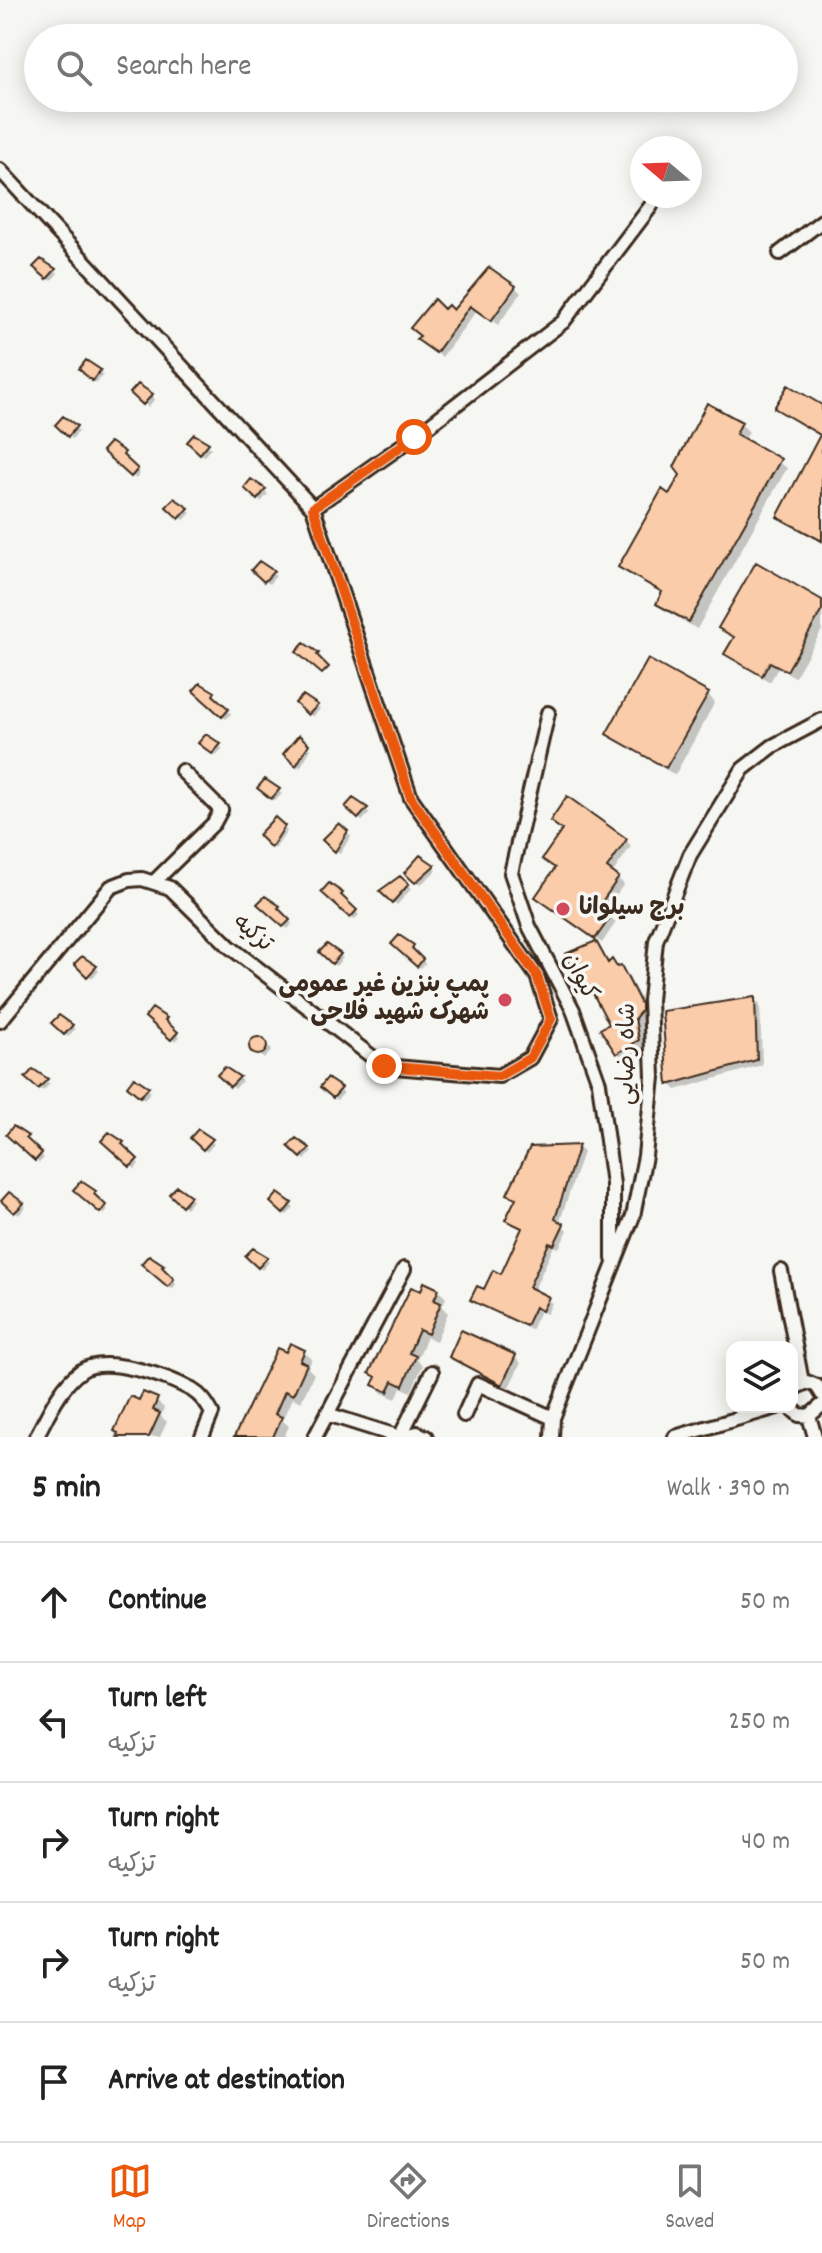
<!DOCTYPE html>
<meta charset="utf-8">
<style>
body{margin:0;font-family:Dekko,"Playpen Sans Arabic",sans-serif;background:#f2f2f2;color:#222}
.controls{position:absolute;right:24px;bottom:24px;display:grid;overflow:hidden;border-radius:16px;box-shadow:0 4px 20px #0003}
.controls button{width:72px;height:72px;display:grid;place-items:center;padding:0;border:0;border-bottom:2px solid #e0e0e0;background:#fff;color:#222;font:40px sans-serif}
.compass{position:absolute;left:630px;top:136px;width:72px;height:72px;border-radius:50%;background:#fff;box-shadow:0 4px 20px #0003;rotate:289deg}
.stop{position:absolute;width:24px;height:24px;margin:-18px;border:6px solid #ea580c;border-radius:50%;background:#fff}
.stop.end{background:#ea580c;border-color:#fff;box-shadow:0 2px 8px #0008}
.list{margin:0;padding:0;list-style:none}
h2{display:flex;justify-content:space-between;align-items:center;height:104px;margin:0;padding:0 32px;font-size:34px}
h2 small{font-size:26px;font-weight:400;color:#767676}
.list li{display:grid;grid-template-columns:52px 1fr auto;gap:24px;align-items:center;box-sizing:border-box;height:120px;padding:0 32px;border-top:2px solid #e0e0e0}
.list b{display:block;font-size:30px;white-space:nowrap}
.list p{margin:0;font-size:26px;white-space:nowrap;color:#767676}
.list em{font-size:26px;font-style:normal;color:#767676}
.icon{flex:none;width:44px;height:44px;fill:none;stroke:currentColor;stroke-width:2;stroke-linecap:round;stroke-linejoin:round}
.map{position:relative;flex:none;width:822px;height:1437px;overflow:hidden}
.search{position:absolute;background:#fff;box-shadow:0 4px 20px #0003;left:24px;right:24px;top:24px;height:88px;display:flex;align-items:center;gap:20px;box-sizing:border-box;padding:0 28px;border-radius:44px;color:#767676;font-size:30px}
.sheet{height:704px;background:#fff}
nav{display:flex;justify-content:space-around;align-items:center;box-sizing:border-box;height:112px;border-top:2px solid #e0e0e0;background:#fff;font-size:22px;color:#767676}
nav a{display:grid;justify-items:center;gap:4px}
nav .on{color:#ea580c}
.map>svg:first-child{display:block}
.shadow{fill:#0003}
.building{fill:#facca9;stroke:#3b2a1e;stroke-width:2}
.lines{fill:none;stroke-linecap:round;stroke-linejoin:round}
.street-casing{stroke:#3b2a1e;stroke-width:18}
.street{stroke:#f6f6f2;stroke-width:12}
.route{stroke:#ea580c;stroke-width:10}
.poi-dot{fill:#d1495b;stroke:#f6f6f2;stroke-width:3}
.labels{text-anchor:middle;dominant-baseline:central;stroke-width:7;stroke-linejoin:round;paint-order:stroke}
.poi-label{font-size:24px;font-weight:bold;fill:#3b2a1e;stroke:#f6f6f2;text-anchor:start}
.street-label{font-size:24px;fill:#3b2a1e;stroke:#f6f6f2}
</style>
<div class="map">
<svg width="822" height="1437" viewBox="0 0 822 1437">
<rect width="100%" height="100%" fill="#f6f6f2"/>
<filter id="ink" filterUnits="userSpaceOnUse"><feTurbulence type="fractalNoise" baseFrequency=".0125" numOctaves="2"/><feDisplacementMap in="SourceGraphic" scale="16" xChannelSelector="R" yChannelSelector="G"/><feConvolveMatrix kernelMatrix="1 2 1 2 8 2 1 2 1" color-interpolation-filters="sRGB"/></filter>
<g filter="url(#ink)">
<!-- shadow -->
<path class="shadow" d="M36 267 55 270 58 273 51 281Z
M503 276 521 293 498 325 477 310 442 357 424 344 444 312 453 313Z
M87 363 103 375 96 383 81 369Z
M133 393 151 396 155 399 148 407Z
M708 405 741 424 749 432 744 441 787 468 697 629 666 611 658 604 664 595 620 567 683 475Z
M822 407V543L779 517 821 437 777 408Z
M63 419 79 431 72 439 57 425Z
M195 436 211 448 204 456 189 442Z
M105 451 123 454 140 474 136 479Z
M252 482 268 494 261 502 246 488Z
M174 501 191 513 184 520 169 507Z
M259 564 276 576 269 584 254 570Z
M822 603V630L795 677 778 668 770 682 726 654 735 639 721 628Z
M201 685 214 694 231 714 226 719 195 691Z
M708 695 715 702 675 775 608 734Z
M298 703 317 706 320 709 313 717Z
M207 737 223 749 216 756 201 743Z
M300 738 311 749 300 768 286 754Z
M268 782 282 794 275 801 260 788Z
M353 801 370 813 362 821 348 807Z
M275 820 287 831 275 849 261 835Z
M340 825 351 836 340 854 325 840Z
M626 840 631 846 612 874 624 884 604 912 616 922 602 943 543 902Z
M421 858 437 870 420 885 407 873Z
M400 879 411 889 397 905 382 891Z
M329 886 342 894 359 915 354 920 324 891Z
M260 904 278 907 292 924 288 929Z
M595 943 610 964 612 962 628 975 648 1013V1019L642 1026 646 1048 625 1060 618 1053 612 1025 595 994 592 995 584 987Z
M394 944 413 947 425 964 421 968Z
M327 946 343 958 336 966 321 952Z
M77 964 96 967 99 971 92 978Z
M754 999 760 1004 762 1065 676 1090 670 1084Z
M153 1011 166 1019 180 1037 175 1041 147 1016Z
M59 1017 75 1029 68 1037 54 1023Z
M256 1038 272 1050 264 1059 250 1044Z
M33 1072 50 1084 43 1091 28 1078Z
M220 1075 238 1078 242 1081 235 1089Z
M135 1080 151 1092 144 1099 129 1086Z
M328 1081 344 1093 337 1100 322 1087Z
M14 1128 44 1158 39 1163 8 1134Z
M109 1135 123 1144 139 1164 135 1169 104 1141Z
M193 1138 211 1141 214 1144 207 1152Z
M296 1140 312 1152 305 1160 291 1146Z
M578 1147 583 1152 559 1224 568 1230 559 1248 554 1246 533 1292 552 1303 547 1314 540 1311 531 1330 472 1300 502 1277 523 1230 507 1220 517 1199 510 1194Z
M177 1188 193 1200 186 1208 172 1194Z
M76 1190 95 1193 108 1210 104 1215Z
M278 1196 294 1208 287 1215 273 1202Z
M4 1201 23 1204 26 1207 19 1215Z
M253 1250 269 1262 262 1270 248 1256Z
M149 1258 163 1267 176 1284 172 1289 144 1264Z
M438 1290 446 1298 442 1307 448 1313 436 1341 427 1337 417 1360 423 1365 411 1392 401 1387 396 1399 382 1393 375 1385 377 1379 371 1373 422 1293Z
M304 1352 312 1359 308 1368 314 1374 301 1402 293 1398 283 1421 289 1426 284 1437H240L287 1354Z
M451 1357H515L521 1363 508 1389Z
M131 1399 140 1403 156 1400 164 1408 161 1416 167 1422 160 1437H114Z"/>
<!-- building -->
<path class="building" d="M41 259 56 269 47 279 33 267Z
M489 267 516 286 491 321 470 306 436 353 416 339 420 336 410 328 434 299 444 309 448 305 453 310Z
M86 360 101 370 92 381 79 369Z
M138 384 153 394 143 405 130 393Z
M788 385 822 405V541L777 517 820 435 774 408Z
M707 403 742 422 736 434 781 459 689 622 656 604 662 592 618 567 662 489 669 494 680 475 674 467Z
M63 416 77 426 68 437 55 425Z
M194 434 209 443 200 454 187 442Z
M110 442 125 452 123 455 138 469 131 477 102 451Z
M251 479 266 489 257 500 244 488Z
M174 498 189 508 179 519 166 507Z
M259 561 274 571 264 582 251 570Z
M756 562 822 600V610L787 671 770 662 762 676 724 654 734 637 718 628Z
M304 643 319 653 317 655 329 667 322 674 296 652Z
M648 659 709 693 666 768 606 734Z
M200 683 215 692 213 695 229 709 222 717 193 691Z
M303 695 318 705 308 715 295 703Z
M206 734 221 744 212 754 198 743Z
M299 735 309 744 296 766 283 754Z
M265 779 280 789 271 799 257 788Z
M567 796 627 839 607 868 619 877 599 906 612 915 595 939 535 897 555 868 542 859 562 830 550 821Z
M353 798 368 808 358 819 345 807Z
M275 817 285 826 271 848 258 835Z
M339 823 348 831 335 852 322 840Z
M420 855 435 865 415 883 404 873Z
M400 876 409 884 392 903 379 891Z
M329 883 343 893 341 895 357 910 350 918 321 892Z
M265 896 280 906 278 908 290 920 283 927 257 904Z
M399 935 414 945 412 948 423 959 417 967 391 944Z
M596 941 608 963 612 959 617 967 621 965 641 1004V1011L635 1018 639 1040 616 1054 600 1029 609 1024 589 986 582 988 565 954Z
M327 944 341 954 332 964 319 952Z
M82 956 97 966 87 977 74 964Z
M755 997 757 1060 668 1085 662 1011Z
M152 1008 167 1018 165 1020 178 1032 171 1040 145 1017Z
M59 1015 73 1025 64 1035 51 1023Z
M249 1046a9 9 0 1 1 18 0a9 9 0 1 1-18 0Z
M225 1067 240 1077 230 1087 217 1075Z
M33 1069 48 1079 38 1089 25 1078Z
M134 1077 149 1087 140 1097 127 1086Z
M327 1078 342 1088 333 1098 320 1087Z
M13 1126 28 1136 26 1138 42 1153 35 1161 6 1135Z
M198 1129 213 1139 203 1150 190 1138Z
M109 1132 124 1142 122 1144 138 1159 130 1167 101 1141Z
M296 1138 310 1148 301 1158 288 1146Z
M579 1145 555 1219 564 1224 554 1245 549 1243 529 1287 549 1297 542 1311 535 1307 526 1326 470 1300 477 1286 484 1289 493 1270 501 1274 522 1228 505 1220 516 1198 507 1194 530 1147Z
M81 1181 96 1191 94 1194 106 1205 100 1213 73 1190Z
M177 1186 191 1196 182 1206 169 1194Z
M9 1192 24 1203 14 1213 1 1201Z
M278 1193 292 1203 283 1214 270 1202Z
M253 1248 268 1257 258 1268 245 1256Z
M149 1255 164 1265 162 1267 174 1279 168 1287 141 1264Z
M424 1282 439 1289 434 1300 441 1303 428 1334 419 1330 409 1353 416 1356 403 1386 393 1381 388 1392 372 1385 376 1377 369 1373 411 1287 421 1291Z
M461 1330 516 1355 502 1385 449 1357Z
M290 1343 305 1350 300 1361 307 1364 293 1395 285 1391 275 1414 282 1417 273 1437H234L277 1348 286 1352Z
M143 1392 158 1398 153 1410 160 1413 149 1437H117L118 1433 114 1431 130 1396 139 1400Z"/>
<g class="lines">
<defs>
<path id="street" d="M0 170 313 508 411 798 537 976 551 1019 530 1058 499 1076 384 1066 230 947 170 888 142 879 129 880 111 887 0 1021
M780 253 822 221
M313 508 414 437 563 322 651 206
M548 713 511 873 529 926 573 1010 599 1083 613 1184V1259
M154 882 214 823 221 810 182 771
M781 1271 802 1382
M792 1389 807 1382 817 1386 822 1394
M790 1407 799 1415 809 1416 822 1405
M327 1414 400 1437
M464 1415 478 1384 553 1418
M809 1416 815 1437
M36 1437C48 1415 60 1386 81 1371 105 1354 169 1377 192 1390 202 1396 207 1404 212 1413L202 1437
M315 1437 404 1269
M400 1437 432 1372
M401 1437 417 1433 426 1437
M552 1437 553 1418 633 1216 645 1156 653 1077 650 1000 656 941 690 855 743 769 773 746 822 720
M675 1437 777 1407"/>
</defs>
<!-- street casing -->
<use href="#street" class="street-casing"/>
<!-- street -->
<use href="#street" class="street"/>
</g>
</g>
<g class="lines" filter="url(#ink)">
<!-- route -->
<path class="route" d="M384 1066 499 1076 530 1058 551 1019 537 976 411 798 313 508 414 437"/>
</g>
<!-- markers -->
<g class="poi-dot">
<circle cx="563" cy="909" r="8"/>
<circle cx="505" cy="1000" r="8"/>
</g>
<g class="labels">
<!-- poi labels -->
<g class="poi-label">
<text x="579" y="909">برج سیلوانا</text>
<text x="489" y="986" text-anchor="end">پمپ بنزین غیر عمومی<tspan x="489" dy="28">شهرک شهید فلاحی</tspan></text>
</g>
<!-- street labels -->
<g class="street-label">
<text transform="translate(252 934) rotate(40)">تزکیه</text>
<text transform="translate(579 977) rotate(63)">کیوان</text>
<text transform="translate(628 1054) rotate(-89)">شاه رضایی</text>
</g>
</g>
</svg>
<div class="controls">
<button><svg class="icon" aria-label="layers" viewBox="0 0 24 24"><path d="M12 4l9 5-9 5-9-5zM3 14l9 5 9-5"/></svg></button>
</div>
<svg class="compass" viewBox="-18 -18 36 36"><path d="M0-13l5 13h-10z" fill="#e53935"/><path d="M0 13l5-13h-10z" fill="#767676"/></svg>
<div class="stop" style="left:414px;top:437px"></div>
<div class="stop end" style="left:384px;top:1066px"></div>
<div class="search"><svg class="icon" aria-label="search" viewBox="0 0 24 24"><circle cx="10" cy="10" r="6"/><path d="M15 15l6 6"/></svg>Search here</div>
</div>
<section class="sheet">
<h2>5 min<small>Walk · 390 m</small></h2>
<ul class="list">
<li><svg class="icon" aria-label="ahead" viewBox="0 0 24 24"><path d="M12 20V5M6 11l6-6 6 6"/></svg><div><b>Continue</b></div><em>50 m</em></li>
<li><svg class="icon" aria-label="left" viewBox="0 0 24 24"><path d="M17 20v-9H6M10 6l-5 5 5 5"/></svg><div><b>Turn left</b><p>تزکیه</p></div><em>250 m</em></li>
<li><svg class="icon" aria-label="right" viewBox="0 0 24 24"><path d="M7 20v-9h11M14 6l5 5-5 5"/></svg><div><b>Turn right</b><p>تزکیه</p></div><em>40 m</em></li>
<li><svg class="icon" aria-label="right" viewBox="0 0 24 24"><path d="M7 20v-9h11M14 6l5 5-5 5"/></svg><div><b>Turn right</b><p>تزکیه</p></div><em>50 m</em></li>
<li><svg class="icon" aria-label="arrive" viewBox="0 0 24 24"><path d="M6 21V4h12l-3 4 3 4H6"/></svg><div><b>Arrive at destination</b></div></li>
</ul>
</section>
<nav>
<a class="on"><svg class="icon" aria-label="map" viewBox="0 0 24 24"><path d="M3 6l6-2 6 2 6-2v14l-6 2-6-2-6 2zM9 4v14M15 6v14"/></svg>Map</a>
<a><svg class="icon" aria-label="directions" viewBox="0 0 24 24"><path d="M12 3l9 9-9 9-9-9zM9 14v-3h6M13 9l2 2-2 2"/></svg>Directions</a>
<a><svg class="icon" aria-label="saved" viewBox="0 0 24 24"><path d="M7 4h10v16l-5-4-5 4z"/></svg>Saved</a>
</nav>
